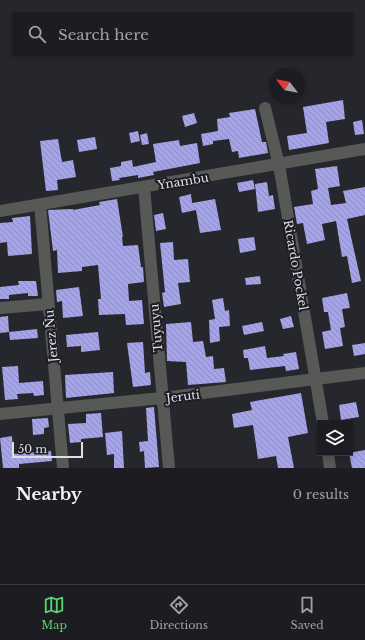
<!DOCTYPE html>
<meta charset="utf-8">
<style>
body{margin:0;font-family:"Libre Baskerville",serif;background:#25252a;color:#f1f3f6}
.controls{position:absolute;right:12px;bottom:12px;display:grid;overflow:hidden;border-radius:0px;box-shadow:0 2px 6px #0003}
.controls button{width:36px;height:36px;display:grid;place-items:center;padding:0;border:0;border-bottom:1px solid #3a3a40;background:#1c1c22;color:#f1f3f6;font:20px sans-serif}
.compass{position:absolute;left:269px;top:68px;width:36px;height:36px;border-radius:50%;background:#1c1c22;box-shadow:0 2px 6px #0003;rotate:301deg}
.scale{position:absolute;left:12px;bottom:10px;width:71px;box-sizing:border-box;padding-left:4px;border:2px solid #dfdfe4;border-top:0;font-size:11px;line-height:14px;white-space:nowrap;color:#dfdfe4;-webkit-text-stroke:3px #1c1c24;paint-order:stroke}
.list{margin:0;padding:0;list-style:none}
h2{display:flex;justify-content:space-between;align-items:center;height:52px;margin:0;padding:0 16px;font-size:17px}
h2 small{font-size:13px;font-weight:400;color:#a0a1a5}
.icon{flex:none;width:22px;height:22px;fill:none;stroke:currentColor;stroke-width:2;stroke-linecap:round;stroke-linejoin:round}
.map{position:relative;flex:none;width:365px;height:468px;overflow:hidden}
.search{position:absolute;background:#1c1c22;box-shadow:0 2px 6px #0003;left:12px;right:12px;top:12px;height:44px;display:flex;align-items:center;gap:10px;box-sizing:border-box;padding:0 14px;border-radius:0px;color:#a0a1a5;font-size:15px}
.sheet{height:116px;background:#1c1c22}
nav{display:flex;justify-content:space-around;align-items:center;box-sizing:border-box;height:56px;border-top:1px solid #3a3a40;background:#1c1c22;font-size:11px;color:#a0a1a5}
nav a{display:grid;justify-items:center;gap:2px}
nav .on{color:#5ad56e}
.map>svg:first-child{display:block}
.building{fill:url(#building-back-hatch)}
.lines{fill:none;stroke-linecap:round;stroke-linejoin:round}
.minor{stroke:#565956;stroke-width:12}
.labels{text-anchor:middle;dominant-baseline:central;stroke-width:4;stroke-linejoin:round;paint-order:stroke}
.street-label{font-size:12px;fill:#dfdfe4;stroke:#1c1c24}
</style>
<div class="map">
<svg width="365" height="468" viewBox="0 0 365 468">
<defs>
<pattern id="building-back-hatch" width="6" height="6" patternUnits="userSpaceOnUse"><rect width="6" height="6" fill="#a5a3ea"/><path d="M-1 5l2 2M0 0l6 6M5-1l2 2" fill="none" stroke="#8c8bc0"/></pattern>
</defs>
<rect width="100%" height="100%" fill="#26262d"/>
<!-- building -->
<path class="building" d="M343 100 345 119 326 122 329 143 289 150 287 136 307 133 303 107Z
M255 109 262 142H266L268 153 239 158 238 151 232 152 229 139 213 141V144L203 146 201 134 218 131 217 119 230 117 229 113Z
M194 113 197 123 185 127 182 116Z
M362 120 364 134 355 135 353 122Z
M138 131 140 141 131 143 129 133Z
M147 133 149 144 142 145 140 135Z
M95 137 97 149 79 152 77 140Z
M58 139 62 162 73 160 76 177 57 180 58 190 46 191 40 141Z
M179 140 180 146 197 143 200 163 153 172 154 175 138 178V175L119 178 120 180 112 181 110 168 121 166V162L132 160 133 167 156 162 153 144Z
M337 166 340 186 328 188 331 205 346 203 343 191 365 187V215L347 219 361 281 352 283 347 256 342 257 336 221 322 224 325 240 307 244 303 223 297 224 294 207 313 204 311 191 318 189 315 169Z
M253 180 255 189 239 192 237 183Z
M267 182 269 196 273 195 275 209 258 212 255 184Z
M191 194 192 203 215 199 221 230 200 233 196 210 182 213 179 197Z
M117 199 123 237H122L123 246 138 245 141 267H143L144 282 128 284 129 301 142 300 144 324 126 325 125 314 99 315 98 299H101L98 265 82 267V271L58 273 57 250 53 251 48 210 73 209V210L100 205 99 202Z
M163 213 166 229 156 231 154 215Z
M30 216 32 254 8 256 7 242 0 243V223L13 222 12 218Z
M254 237 256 250 240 253 238 239Z
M173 242 174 260 188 259 190 282 178 283 181 304 164 307 162 293 165 292 160 243Z
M260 276 261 284 246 285 245 278Z
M18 281H36L38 296H28V293L9 295V299H0V287L19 285Z
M79 287 83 316 63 318 62 301 57 302 56 290Z
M347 293 350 308 342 309 345 327 340 328 343 346 325 349 322 332 331 330 328 312H324L322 298Z
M223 298 225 311 229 310 230 326 219 327 220 341 210 343 209 320 215 319 212 300Z
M8 316 9 332 0 333V317Z
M291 316 294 327 283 329 280 319Z
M191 322 193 342 203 341 206 357 213 356 214 369 224 368 226 382 188 385 186 362 167 361 166 324Z
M262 322 264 331 244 335 242 326Z
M37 329 38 338 10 340 9 332Z
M98 332 100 350 81 352V346L67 347 66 335Z
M143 342 145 373 150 372 151 385 133 387 127 343Z
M365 343V354L354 356 352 345Z
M265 346 267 358 284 356 283 354 296 352 299 369 286 371 285 366 250 370 248 358H244L243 350Z
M18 366 19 383 43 381 44 395 34 396 33 393 17 394 18 399 5 400 2 367Z
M113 372 114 393 66 398 65 375Z
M301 393 308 433 288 437 294 468H278L276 456 258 459 253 425 234 428 232 414 252 410 250 402Z
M356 402 359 417 341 420 339 405Z
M154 407 159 467 145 468 144 451 140 452 139 442 148 441 146 408Z
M101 413 103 437 81 439V442L70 443 68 424 86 423V414Z
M48 418 49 427 44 428V434L33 435 32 419Z
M122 431 124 468H114V454L107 455 105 433Z
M12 436 13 454 51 451 52 461 19 464V468H3L0 438Z
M365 450V468H352L349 453Z"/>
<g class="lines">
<!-- minor -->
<path class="minor" d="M265 108 279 165 323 423
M144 187 169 468
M40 204 63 468
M0 211 365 149
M0 308 48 304
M0 414 162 398 365 373
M328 453 330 468"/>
</g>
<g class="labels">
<!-- street labels -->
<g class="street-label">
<text transform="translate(183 181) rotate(-9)">Ynambu</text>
<text transform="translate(296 265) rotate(80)">Ricardo Pockel</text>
<text transform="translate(156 328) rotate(-95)">Tuyuyu</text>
<text transform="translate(51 336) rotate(-95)">Jerez Ñu</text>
<text transform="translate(183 396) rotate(-7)">Jeruti</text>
</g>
</g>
</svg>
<div class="controls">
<button><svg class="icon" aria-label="layers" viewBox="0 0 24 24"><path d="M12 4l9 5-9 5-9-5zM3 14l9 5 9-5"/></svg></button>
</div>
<svg class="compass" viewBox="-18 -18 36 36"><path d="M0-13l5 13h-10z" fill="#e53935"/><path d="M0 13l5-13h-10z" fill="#a0a1a5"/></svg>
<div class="scale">50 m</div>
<div class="search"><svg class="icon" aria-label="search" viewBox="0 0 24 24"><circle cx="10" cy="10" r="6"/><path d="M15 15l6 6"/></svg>Search here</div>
</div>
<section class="sheet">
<h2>Nearby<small>0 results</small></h2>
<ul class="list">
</ul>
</section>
<nav>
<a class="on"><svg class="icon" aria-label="map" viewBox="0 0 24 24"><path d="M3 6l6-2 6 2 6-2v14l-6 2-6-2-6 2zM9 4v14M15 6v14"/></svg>Map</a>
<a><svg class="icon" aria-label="directions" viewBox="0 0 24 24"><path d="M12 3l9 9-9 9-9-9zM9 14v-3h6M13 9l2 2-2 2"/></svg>Directions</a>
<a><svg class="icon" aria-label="saved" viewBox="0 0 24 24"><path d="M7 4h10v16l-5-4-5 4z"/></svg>Saved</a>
</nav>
